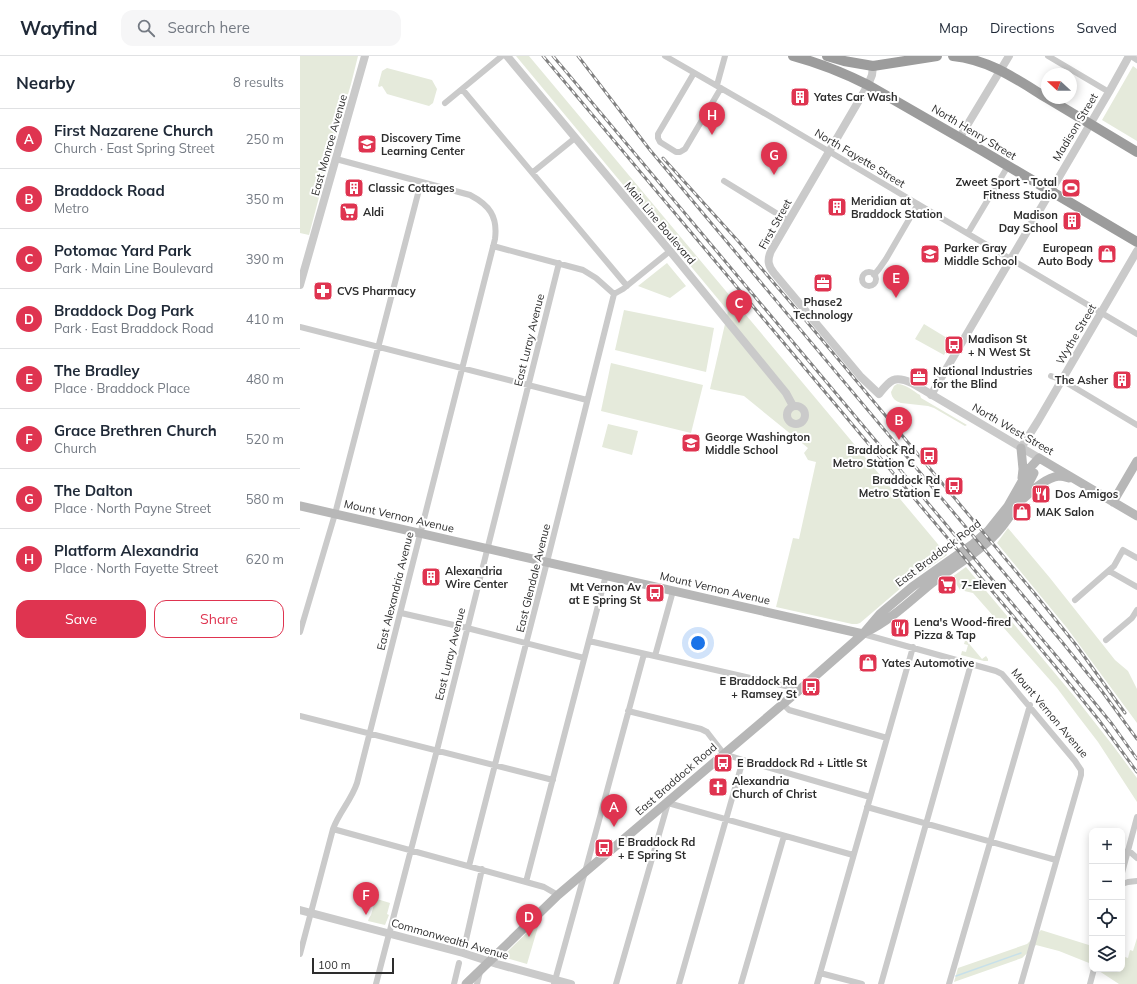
<!DOCTYPE html>
<meta charset="utf-8">
<style>
body{margin:0;font-family:Mulish,sans-serif;background:#f6f6f7;color:#1f2937}
.controls{position:absolute;right:12px;bottom:12px;display:grid;overflow:hidden;border-radius:8px;box-shadow:0 2px 10px #0003}
.controls button{width:36px;height:36px;display:grid;place-items:center;padding:0;border:0;border-bottom:1px solid #e0e1e3;background:#fff;color:#1f2937;font:20px sans-serif}
.compass{position:absolute;left:741px;top:12px;width:36px;height:36px;border-radius:50%;background:#fff;box-shadow:0 2px 10px #0003;rotate:291deg}
.scale{position:absolute;left:12px;bottom:10px;width:82px;box-sizing:border-box;padding-left:4px;border:2px solid #2d2d2d;border-top:0;font-size:11px;line-height:14px;white-space:nowrap;color:#2d2d2d;-webkit-text-stroke:3px #fff;paint-order:stroke}
.you{position:absolute;left:398px;top:587px;width:14px;height:14px;margin:-10px;border:3px solid #fff;border-radius:50%;background:#1a73e8;box-shadow:0 0 0 6px #1a73e833}
.badge{display:grid;place-items:center;width:26px;height:26px;border-radius:50%;background:#df3450;color:#fff;font-size:13px;font-weight:700}
.pin{position:absolute;translate:-50% -33px;filter:drop-shadow(0 1px 2px #0008)}
.pin::after{content:'';position:absolute;top:21px;width:14px;height:12px;background:inherit;clip-path:polygon(0 0,100% 0,50% 100%)}
.list{margin:0;padding:0;list-style:none}
h2{display:flex;justify-content:space-between;align-items:center;height:52px;margin:0;padding:0 16px;font-size:17px}
h2 small{font-size:13px;font-weight:400;color:#747a83}
.list li{display:grid;grid-template-columns:26px 1fr auto;gap:12px;align-items:center;box-sizing:border-box;height:60px;padding:0 16px;border-top:1px solid #e0e1e3}
.list b{display:block;font-size:15px;white-space:nowrap}
.list p{margin:0;font-size:13px;white-space:nowrap;color:#747a83}
.list em{font-size:13px;font-style:normal;color:#747a83}
.actions{display:flex;gap:8px;padding:12px 16px}
.actions a{flex:1;padding:9px 0;border:1px solid #df3450;border-radius:12px;text-align:center;font-size:14px;color:#df3450}
.actions .main{background:#df3450;color:#fff}
.icon{flex:none;width:22px;height:22px;fill:none;stroke:currentColor;stroke-width:2;stroke-linecap:round;stroke-linejoin:round}
.map{position:relative;flex:none;width:837px;height:928px;overflow:hidden}
header{display:flex;align-items:center;gap:24px;box-sizing:border-box;height:56px;padding:0 20px;background:#fff;border-bottom:1px solid #e0e1e3}
header strong{font-size:19px}
nav{display:flex;gap:22px;margin-inline-start:auto;font-size:14px}
.search{width:280px;height:36px;background:#f6f6f7;display:flex;align-items:center;gap:10px;box-sizing:border-box;padding:0 14px;border-radius:12px;color:#747a83;font-size:15px}
main{display:flex}
aside{flex:1;background:#fff}
.map>svg:first-child{display:block}
.green{fill:#e5eadb}
.lines{fill:none;stroke-linecap:round;stroke-linejoin:round}
.stream{stroke:#c7e0ea;stroke-width:1.5}
.minor{stroke:#cacaca;stroke-width:6}
.tertiary{stroke:#cacaca;stroke-width:8}
.secondary{stroke:#b7b7b7;stroke-width:9}
.trunk{stroke:#9c9c9c;stroke-width:10}
.rail-casing{stroke:#828282;stroke-width:3}
.rail{stroke:#fff;stroke-width:1.5;stroke-dasharray:4.5;stroke-linecap:butt}
.labels{text-anchor:middle;dominant-baseline:central;stroke-width:4;stroke-linejoin:round;paint-order:stroke}
.poi-label{font-size:11px;font-weight:bold;fill:#2d2d2d;stroke:#fff;text-anchor:start}
.street-label{font-size:11px;fill:#2d2d2d;stroke:#fff}
</style>
<header>
<strong>Wayfind</strong>
<div class="search"><svg class="icon" aria-label="search" viewBox="0 0 24 24"><circle cx="10" cy="10" r="6"/><path d="M15 15l6 6"/></svg>Search here</div>
<nav><a>Map</a><a>Directions</a><a>Saved</a></nav>
</header>
<main>
<aside>
<h2>Nearby<small>8 results</small></h2>
<ul class="list">
<li><span class="badge">A</span><div><b>First Nazarene Church</b><p>Church · East Spring Street</p></div><em>250 m</em></li>
<li><span class="badge">B</span><div><b>Braddock Road</b><p>Metro</p></div><em>350 m</em></li>
<li><span class="badge">C</span><div><b>Potomac Yard Park</b><p>Park · Main Line Boulevard</p></div><em>390 m</em></li>
<li><span class="badge">D</span><div><b>Braddock Dog Park</b><p>Park · East Braddock Road</p></div><em>410 m</em></li>
<li><span class="badge">E</span><div><b>The Bradley</b><p>Place · Braddock Place</p></div><em>480 m</em></li>
<li><span class="badge">F</span><div><b>Grace Brethren Church</b><p>Church</p></div><em>520 m</em></li>
<li><span class="badge">G</span><div><b>The Dalton</b><p>Place · North Payne Street</p></div><em>580 m</em></li>
<li><span class="badge">H</span><div><b>Platform Alexandria</b><p>Place · North Fayette Street</p></div><em>620 m</em></li>
</ul>
<div class="actions"><a class="main">Save</a><a>Share</a></div>
</aside>
<div class="map">
<svg width="837" height="928" viewBox="0 0 837 928">
<rect width="100%" height="100%" fill="#fff"/>
<!-- green -->
<path class="green" d="M0 0H58L51 28 44 52 41 58 36 77 9 179 0 177Z
M216 0H229L647 499 608 526 560 567 557 568H552L476 551 493 482 499 483 516 406 508 404 504 397 508 392 444 340 410 333 428 255Z
M833 10 837 13V85L802 64Z
M87 12 132 24 137 33 133 47 129 50 87 38 82 30 79 31 78 30 82 15Z
M367 207 386 230 370 242 338 230Z
M324 254 414 272 406 316 315 294Z
M624 268 652 285 644 299 615 283Z
M311 307 403 329 391 377 301 355Z
M597 328C606 328 613 335 620 339L621 342 667 369 665 370 634 352 628 350 601 347C596 345 592 343 591 336L594 330Z
M308 368 338 375 332 399 302 391Z
M708 472 750 522 815 604 828 615 837 633V667L767 572 697 487Z
M666 511 774 640 814 691 837 722V746L798 686 778 660 757 632 673 537 660 534 652 521Z
M667 578 670 580 666 584 682 603 686 600 688 603V605H684L661 599 662 595 666 596 668 589 664 588Z
M77 843 90 847 87 858 89 859 85 869 68 865 69 862 71 859 75 845H76Z
M240 864 227 908 206 902 205 901V898Z
M741 874 792 890V910L789 907 759 895 736 889 722 902 654 926 658 912 727 888Z
M837 882V928H819L796 913H822V900L828 902 830 894 833 895Z"/>
<g class="lines">
<!-- stream -->
<path class="stream" d="M656 920 721 897"/>
<!-- minor -->
<path class="minor" d="M365 0 471 61 837 278
M748 0 809 36
M831 0 837 4
M394 17 358 78V82L360 86 376 96H380L385 93 421 32
M417 29 425 0
M162 33 327 230
M145 47 202 0
M233 116 275 82
M424 125 489 165
M668 177 708 110
M562 223a7 7 0 1 1 14 0a7 7 0 1 1-14 0Z
M574 219 579 213 586 203 618 148
M314 238 323 233 370 195
M0 271 287 344
M751 320 762 324 837 369
M809 515 837 531
M775 544 814 510 823 494 837 502
M101 557 167 572 284 602
M0 576 35 458 121 126
M563 578 696 615 702 618 708 625 775 705 781 714V719L721 928
M806 584 832 562 837 554
M289 585 490 631 497 636
M355 600 373 535
M483 648 489 654 587 682
M328 655 401 673 407 676 424 698 443 704 570 741
M0 660 253 724
M567 751 756 804
M33 773 226 826 244 831 258 839
M828 794 837 802
M169 810 247 506 314 238 296 222 283 214 193 190
M822 817 837 761
M226 826 306 519
M822 828 828 826 837 825
M163 897 182 813
M0 898 33 773C39 756 51 745 57 727L195 183C198 160 189 149 170 139L36 103
M520 917 562 928
M76 928 137 694 259 207
M154 928 159 907
M177 928 180 916
M254 928 288 805 344 598
M316 928 368 747 553 799
M379 928 443 704
M441 928 484 780
M517 928 613 591
M581 928 671 608
M649 928 730 649
M790 928 794 913"/>
<!-- tertiary -->
<path class="tertiary" d="M207 0 370 195 486 337 493 350
M573 10 572 19 568 29 471 195C467 204 468 210 474 217L561 321 579 338C590 324 594 319 612 327L739 402
M660 81 709 0
M0 229 65 0
M631 339 809 36 829 0
M487 359a9 9 0 1 1 18 0a9 9 0 1 1-18 0Z
M721 392 738 365 837 195
M0 854 163 897 197 908 271 928"/>
<!-- secondary -->
<path class="secondary" d="M721 392 723 413 722 422
M739 402 837 460
M723 443C733 434 745 422 759 420 762 420 766 421 769 422
M813 446 837 405
M0 450 563 578
M566 576C589 565 608 547 627 531 648 514 672 501 691 483 709 466 723 439 734 417
M166 928 258 839 497 636 563 578 580 558 612 531 673 488 688 475 708 450 729 413 739 402"/>
<!-- trunk -->
<path class="trunk" d="M493 0C519 7 544 17 568 29L681 94 837 186
M527 0 544 5 573 10 637 0
M653 0C690 4 716 23 747 42
M747 42 837 96"/>
<defs>
<path id="rail" d="M243 0 755 610 798 663 837 716
M253 0 763 608 812 668 837 703
M278 0 350 94 762 586 801 634 837 683
M363 102 438 185 497 254 735 538 776 589 825 657"/>
</defs>
<!-- rail casing -->
<use href="#rail" class="rail-casing"/>
<!-- rail -->
<use href="#rail" class="rail"/>
</g>
<!-- icons -->
<defs>
<symbol id="building-square" viewBox="-11 -11 22 22"><rect x="-9" y="-9" width="18" height="18" rx="4" fill="#df3450" stroke="#fff"/><path d="M-4-6H4V6H1V3H-1V6H-4ZM-2.5-4.3h1.7v1.8h-1.7ZM.8-4.3h1.7v1.8H.8ZM-2.5-1h1.7V.8h-1.7ZM.8-1h1.7V.8H.8Z" fill="#fff"/></symbol>
<symbol id="school-square" viewBox="-11 -11 22 22"><rect x="-9" y="-9" width="18" height="18" rx="4" fill="#df3450" stroke="#fff"/><path d="M0-5L7-2L0 1L-7-2ZM-4 1L0 2.5L4 1V4Q0 6-4 4Z" fill="#fff"/></symbol>
<symbol id="stadium-square" viewBox="-11 -11 22 22"><rect x="-9" y="-9" width="18" height="18" rx="4" fill="#df3450" stroke="#fff"/><path d="M0-5a6.5 5 0 1 0 0 10a6.5 5 0 1 0 0-10ZM-3.5-1.8h7v3.6h-7Z" fill="#fff"/></symbol>
<symbol id="supermarket-square" viewBox="-11 -11 22 22"><rect x="-9" y="-9" width="18" height="18" rx="4" fill="#df3450" stroke="#fff"/><path d="M-6-5.5h2.5l.6 2H6L4.5 2H-2.5L-4.4-4H-6ZM-1.5 3.2a1.3 1.3 0 1 0 .1 0ZM3 3.2a1.3 1.3 0 1 0 .1 0Z" fill="#fff"/></symbol>
<symbol id="shop-square" viewBox="-11 -11 22 22"><rect x="-9" y="-9" width="18" height="18" rx="4" fill="#df3450" stroke="#fff"/><path d="M-5-2.5h2.3a2.7 3.5 0 0 1 5.4 0H5L5.5 6h-11ZM-1.5-2.5h3a1.5 2.3 0 0 0-3 0Z" fill="#fff"/></symbol>
<symbol id="office-square" viewBox="-11 -11 22 22"><rect x="-9" y="-9" width="18" height="18" rx="4" fill="#df3450" stroke="#fff"/><path d="M-6-3h4V-5.5h4V-3h4V5H-6ZM-1-4.5V-3h2v-1.5ZM-6 0V1H6V0Z" fill="#fff"/></symbol>
<symbol id="pharmacy-square" viewBox="-11 -11 22 22"><rect x="-9" y="-9" width="18" height="18" rx="4" fill="#df3450" stroke="#fff"/><path d="M-2-6h4v4h4v4h-4v4h-4v-4h-4v-4h4Z" fill="#fff"/></symbol>
<symbol id="bus-square" viewBox="-11 -11 22 22"><rect x="-9" y="-9" width="18" height="18" rx="4" fill="#df3450" stroke="#fff"/><path d="M-5-6H5V4H4V6H2V4H-2V6H-4V4H-5ZM-3.5-4V0h7V-4ZM-3.5 1.2v1.5H-2V1.2ZM2 1.2v1.5H3.5V1.2Z" fill="#fff"/></symbol>
<symbol id="restaurant-square" viewBox="-11 -11 22 22"><rect x="-9" y="-9" width="18" height="18" rx="4" fill="#df3450" stroke="#fff"/><path d="M-5-6h1v4h1v-4h1v4h1v-4h1v5L-1.5 .5V6h-2V.5L-5-1ZM5-6V6H3V1.5H1.5Q1.5-4 5-6Z" fill="#fff"/></symbol>
<symbol id="church-square" viewBox="-11 -11 22 22"><rect x="-9" y="-9" width="18" height="18" rx="4" fill="#df3450" stroke="#fff"/><path d="M-1.2-6h2.4v3.5h3.3v2.4h-3.3V6h-2.4V-.1h-3.3v-2.4h3.3Z" fill="#fff"/></symbol>
</defs>
<g fill-rule="evenodd">
<use href="#building-square" x="489" y="30" width="22" height="22"/>
<use href="#school-square" x="56" y="77" width="22" height="22"/>
<use href="#building-square" x="43" y="121" width="22" height="22"/>
<use href="#stadium-square" x="760" y="121" width="22" height="22"/>
<use href="#building-square" x="526" y="140" width="22" height="22"/>
<use href="#supermarket-square" x="38" y="145" width="22" height="22"/>
<use href="#building-square" x="761" y="154" width="22" height="22"/>
<use href="#school-square" x="619" y="187" width="22" height="22"/>
<use href="#shop-square" x="796" y="187" width="22" height="22"/>
<use href="#office-square" x="512" y="216" width="22" height="22"/>
<use href="#pharmacy-square" x="12" y="224" width="22" height="22"/>
<use href="#bus-square" x="643" y="278" width="22" height="22"/>
<use href="#office-square" x="608" y="310" width="22" height="22"/>
<use href="#building-square" x="811" y="313" width="22" height="22"/>
<use href="#school-square" x="380" y="376" width="22" height="22"/>
<use href="#bus-square" x="618" y="389" width="22" height="22"/>
<use href="#bus-square" x="643" y="419" width="22" height="22"/>
<use href="#restaurant-square" x="730" y="427" width="22" height="22"/>
<use href="#shop-square" x="711" y="445" width="22" height="22"/>
<use href="#building-square" x="120" y="510" width="22" height="22"/>
<use href="#supermarket-square" x="636" y="518" width="22" height="22"/>
<use href="#bus-square" x="344" y="526" width="22" height="22"/>
<use href="#restaurant-square" x="589" y="561" width="22" height="22"/>
<use href="#shop-square" x="557" y="596" width="22" height="22"/>
<use href="#bus-square" x="500" y="620" width="22" height="22"/>
<use href="#bus-square" x="412" y="696" width="22" height="22"/>
<use href="#church-square" x="407" y="720" width="22" height="22"/>
<use href="#bus-square" x="293" y="781" width="22" height="22"/>
</g>
<g class="labels">
<!-- poi labels -->
<g class="poi-label">
<text x="514" y="41">Yates Car Wash</text>
<text x="81" y="82">Discovery Time<tspan x="81" dy="13">Learning Center</tspan></text>
<text x="757" y="126" text-anchor="end">Zweet Sport - Total<tspan x="757" dy="13">Fitness Studio</tspan></text>
<text x="68" y="132">Classic Cottages</text>
<text x="551" y="145">Meridian at<tspan x="551" dy="13">Braddock Station</tspan></text>
<text x="63" y="156">Aldi</text>
<text x="758" y="159" text-anchor="end">Madison<tspan x="758" dy="13">Day School</tspan></text>
<text x="644" y="192">Parker Gray<tspan x="644" dy="13">Middle School</tspan></text>
<text x="793" y="192" text-anchor="end">European<tspan x="793" dy="13">Auto Body</tspan></text>
<text x="37" y="235">CVS Pharmacy</text>
<text x="523" y="246" text-anchor="middle">Phase2<tspan x="523" dy="13">Technology</tspan></text>
<text x="668" y="283">Madison St<tspan x="668" dy="13">+ N West St</tspan></text>
<text x="633" y="315">National Industries<tspan x="633" dy="13">for the Blind</tspan></text>
<text x="808" y="324" text-anchor="end">The Asher</text>
<text x="405" y="381">George Washington<tspan x="405" dy="13">Middle School</tspan></text>
<text x="615" y="394" text-anchor="end">Braddock Rd<tspan x="615" dy="13">Metro Station C</tspan></text>
<text x="640" y="424" text-anchor="end">Braddock Rd<tspan x="640" dy="13">Metro Station E</tspan></text>
<text x="755" y="438">Dos Amigos</text>
<text x="736" y="456">MAK Salon</text>
<text x="145" y="515">Alexandria<tspan x="145" dy="13">Wire Center</tspan></text>
<text x="661" y="529">7-Eleven</text>
<text x="341" y="531" text-anchor="end">Mt Vernon Av<tspan x="341" dy="13">at E Spring St</tspan></text>
<text x="614" y="566">Lena's Wood-fired<tspan x="614" dy="13">Pizza &amp; Tap</tspan></text>
<text x="582" y="607">Yates Automotive</text>
<text x="497" y="625" text-anchor="end">E Braddock Rd<tspan x="497" dy="13">+ Ramsey St</tspan></text>
<text x="437" y="707">E Braddock Rd + Little St</text>
<text x="432" y="725">Alexandria<tspan x="432" dy="13">Church of Christ</tspan></text>
<text x="318" y="786">E Braddock Rd<tspan x="318" dy="13">+ E Spring St</tspan></text>
</g>
<!-- street labels -->
<g class="street-label">
<text transform="translate(775 71) rotate(-59)">Madison Street</text>
<text transform="translate(674 76) rotate(31)">North Henry Street</text>
<text transform="translate(29 89) rotate(-74)">East Monroe Avenue</text>
<text transform="translate(560 102) rotate(31)">North Fayette Street</text>
<text transform="translate(360 167) rotate(50)">Main Line Boulevard</text>
<text transform="translate(475 168) rotate(-61)">First Street</text>
<text transform="translate(776 278) rotate(-60)">Wythe Street</text>
<text transform="translate(229 284) rotate(-76)">East Luray Avenue</text>
<text transform="translate(713 373) rotate(30)">North West Street</text>
<text transform="translate(99 460) rotate(13)">Mount Vernon Avenue</text>
<text transform="translate(638 497) rotate(-37)">East Braddock Road</text>
<text transform="translate(233 522) rotate(-76)">East Glendale Avenue</text>
<text transform="translate(415 532) rotate(13)">Mount Vernon Avenue</text>
<text transform="translate(95 535) rotate(-76)">East Alexandria Avenue</text>
<text transform="translate(150 598) rotate(-76)">East Luray Avenue</text>
<text transform="translate(750 657) rotate(50)">Mount Vernon Avenue</text>
<text transform="translate(376 723) rotate(-41)">East Braddock Road</text>
<text transform="translate(150 883) rotate(16)">Commonwealth Avenue</text>
</g>
</g>
</svg>
<div class="controls">
<button>+</button>
<button>−</button>
<button><svg class="icon" aria-label="locate" viewBox="0 0 24 24"><circle cx="12" cy="12" r="6"/><path d="M12 2v4M12 18v4M2 12h4M18 12h4"/></svg></button>
<button><svg class="icon" aria-label="layers" viewBox="0 0 24 24"><path d="M12 4l9 5-9 5-9-5zM3 14l9 5 9-5"/></svg></button>
</div>
<svg class="compass" viewBox="-18 -18 36 36"><path d="M0-13l5 13h-10z" fill="#e53935"/><path d="M0 13l5-13h-10z" fill="#747a83"/></svg>
<div class="scale">100 m</div>
<div class="you"></div>
<div class="pin badge" style="left:314px;top:771px">A</div>
<div class="pin badge" style="left:599px;top:384px">B</div>
<div class="pin badge" style="left:439px;top:267px">C</div>
<div class="pin badge" style="left:229px;top:881px">D</div>
<div class="pin badge" style="left:596px;top:242px">E</div>
<div class="pin badge" style="left:66px;top:859px">F</div>
<div class="pin badge" style="left:474px;top:119px">G</div>
<div class="pin badge" style="left:412px;top:79px">H</div>
</div>
</main>
